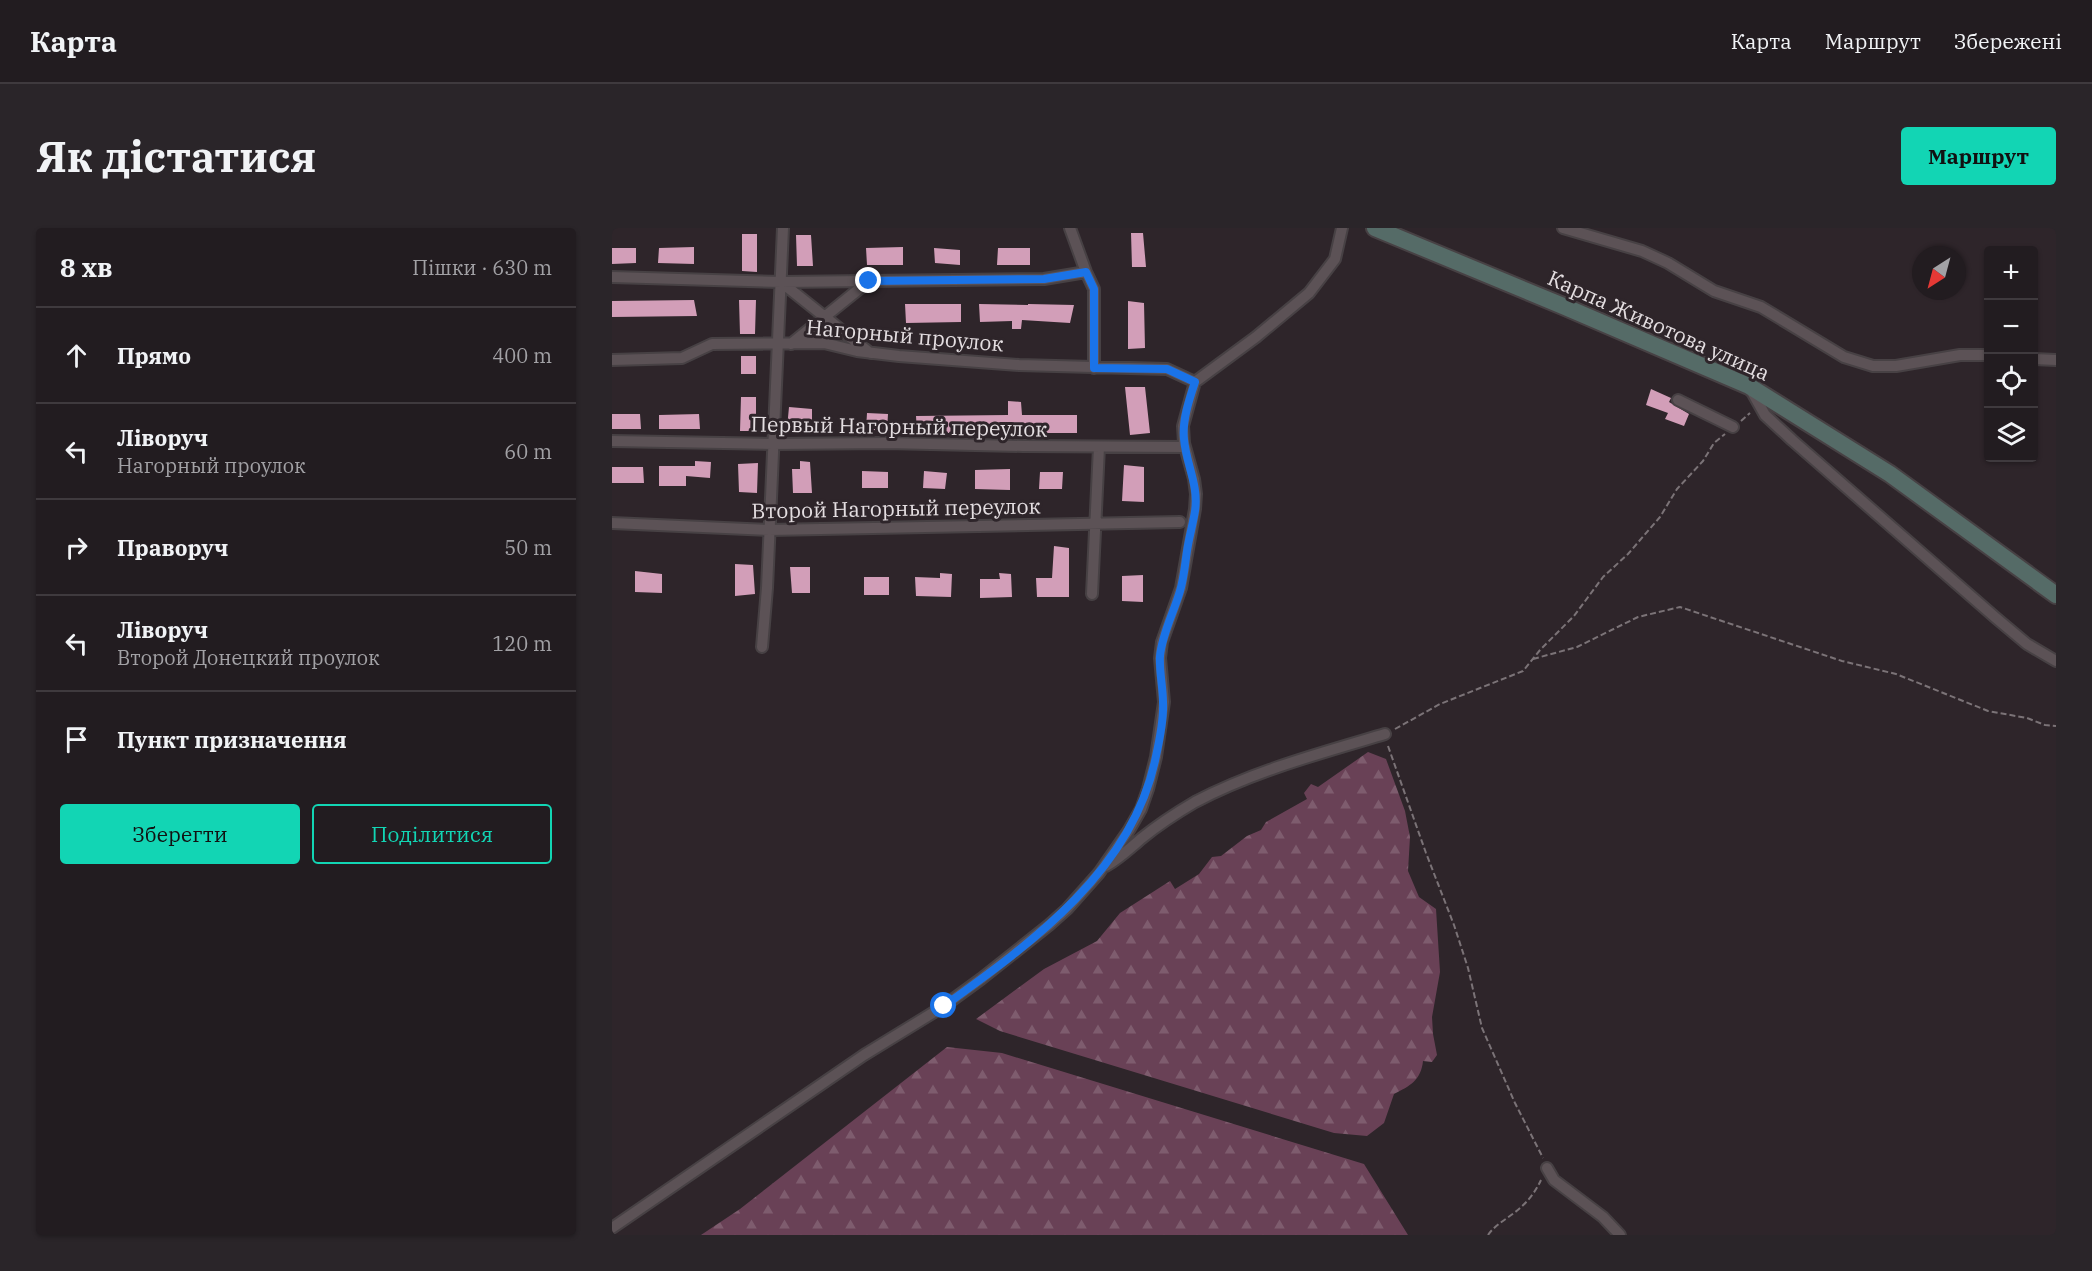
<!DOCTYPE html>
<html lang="uk">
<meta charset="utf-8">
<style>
body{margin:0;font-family:"IBM Plex Serif",serif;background:#2a2529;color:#f1f3f6}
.controls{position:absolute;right:18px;top:18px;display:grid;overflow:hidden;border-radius:6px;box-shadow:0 2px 4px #0004}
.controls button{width:54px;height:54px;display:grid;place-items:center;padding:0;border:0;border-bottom:2px solid #3f3a3e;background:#221c20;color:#f1f3f6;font:30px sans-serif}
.compass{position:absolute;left:1300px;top:18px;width:54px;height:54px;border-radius:50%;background:#221c20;box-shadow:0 2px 4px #0004;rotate:216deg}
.stop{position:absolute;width:18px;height:18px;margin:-14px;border:4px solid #1a73e8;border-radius:50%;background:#fff}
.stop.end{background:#1a73e8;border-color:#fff;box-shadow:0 2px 6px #0008}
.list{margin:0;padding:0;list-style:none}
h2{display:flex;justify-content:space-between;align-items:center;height:78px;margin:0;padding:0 24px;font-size:26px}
h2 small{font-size:20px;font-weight:400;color:#a2a1a5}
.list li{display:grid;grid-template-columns:39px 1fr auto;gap:18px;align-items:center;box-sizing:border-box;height:96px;padding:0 24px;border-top:2px solid #3f3a3e}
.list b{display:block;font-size:22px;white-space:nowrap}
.list p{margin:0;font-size:20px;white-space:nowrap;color:#a2a1a5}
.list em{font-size:20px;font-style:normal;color:#a2a1a5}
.actions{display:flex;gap:12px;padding:18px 24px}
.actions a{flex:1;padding:14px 0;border:2px solid #12d5b4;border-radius:6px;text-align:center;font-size:21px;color:#12d5b4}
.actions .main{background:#12d5b4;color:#111}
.icon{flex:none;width:33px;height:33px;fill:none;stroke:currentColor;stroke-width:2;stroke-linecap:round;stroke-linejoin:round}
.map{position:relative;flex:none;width:1444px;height:1007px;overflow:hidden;border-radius:6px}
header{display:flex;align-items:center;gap:36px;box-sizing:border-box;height:84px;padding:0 30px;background:#221c20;border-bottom:2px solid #3f3a3e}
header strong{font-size:28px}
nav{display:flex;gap:33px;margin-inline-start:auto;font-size:21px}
.intro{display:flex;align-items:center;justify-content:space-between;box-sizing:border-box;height:144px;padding:0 36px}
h1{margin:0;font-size:42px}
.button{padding:15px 27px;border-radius:6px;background:#12d5b4;color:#111;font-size:21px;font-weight:700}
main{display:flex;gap:36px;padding:0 36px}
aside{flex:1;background:#221c20;border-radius:6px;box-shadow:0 2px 4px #0004}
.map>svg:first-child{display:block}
.forest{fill:url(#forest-firs)}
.building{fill:#d29eb8}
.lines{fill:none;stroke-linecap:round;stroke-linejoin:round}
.street-casing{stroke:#474144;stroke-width:14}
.secondary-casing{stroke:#474144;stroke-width:20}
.path{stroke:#7b7377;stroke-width:2;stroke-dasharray:6 3;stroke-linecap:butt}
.street{stroke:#5c5256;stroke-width:10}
.secondary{stroke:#556b67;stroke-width:16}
.route{stroke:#1a73e8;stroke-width:8}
.labels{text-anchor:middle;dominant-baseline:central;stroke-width:6;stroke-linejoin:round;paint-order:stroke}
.street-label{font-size:21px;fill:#e4dee1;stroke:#2e252a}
</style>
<header>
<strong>Карта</strong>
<nav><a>Карта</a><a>Маршрут</a><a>Збережені</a></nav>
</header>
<div class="intro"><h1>Як дістатися</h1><a class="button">Маршрут</a></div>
<main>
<aside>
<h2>8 хв<small>Пішки · 630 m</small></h2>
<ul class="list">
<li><svg class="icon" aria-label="ahead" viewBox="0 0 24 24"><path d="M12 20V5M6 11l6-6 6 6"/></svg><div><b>Прямо</b></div><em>400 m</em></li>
<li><svg class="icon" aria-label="left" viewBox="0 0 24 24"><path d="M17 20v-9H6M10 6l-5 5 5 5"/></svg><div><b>Ліворуч</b><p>Нагорный проулок</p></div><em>60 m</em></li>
<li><svg class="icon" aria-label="right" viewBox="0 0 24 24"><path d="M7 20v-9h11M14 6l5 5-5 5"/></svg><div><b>Праворуч</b></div><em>50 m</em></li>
<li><svg class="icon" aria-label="left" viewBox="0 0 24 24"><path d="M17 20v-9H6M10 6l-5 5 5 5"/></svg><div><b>Ліворуч</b><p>Второй Донецкий проулок</p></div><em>120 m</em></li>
<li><svg class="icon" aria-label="arrive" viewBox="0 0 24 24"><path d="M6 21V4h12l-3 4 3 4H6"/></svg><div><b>Пункт призначення</b></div></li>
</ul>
<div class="actions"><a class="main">Зберегти</a><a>Поділитися</a></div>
</aside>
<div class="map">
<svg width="1444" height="1007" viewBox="0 0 1444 1007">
<defs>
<pattern id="forest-firs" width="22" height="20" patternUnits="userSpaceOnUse" patternTransform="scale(1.5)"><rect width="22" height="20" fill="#694156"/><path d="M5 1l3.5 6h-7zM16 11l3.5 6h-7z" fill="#7e5c6e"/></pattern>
</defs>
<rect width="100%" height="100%" fill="#2e252a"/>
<!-- forest -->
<path class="forest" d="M756 524 774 531 793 583 798 609 796 643 807 669 824 681 828 744 820 789 821 806 825 827 820 834 811 833C809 852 798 858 782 866L772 895 755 908 722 905 388 803 364 791 432 741 485 713 508 685 558 653 563 661 587 646 600 629 609 628 635 608 649 602 654 594 695 571 692 565 699 556 706 559Z
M335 819 390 825 752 936 796 1007H89L128 981Z"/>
<!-- building -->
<path class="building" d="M519 5H531L534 39H520Z
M130 6H145V44L130 43Z
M184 7H199L201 38H185Z
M82 19V36L46 35 47 20Z
M291 19V37H255L254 20Z
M0 20H24V35L0 36Z
M322 20 348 22V37L323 35Z
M386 20H418V37H385Z
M82 72 85 88 0 89V73Z
M127 72H144L143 106H128Z
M516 73 532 75 533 120 516 121Z
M293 76H349V94L294 95Z
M367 76 416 77V76L462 77 458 95 410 92 409 101H400V93L368 94Z
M129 128H144V146H129Z
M513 159H533L538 205 518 207Z
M1039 161 1059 170 1057 174 1077 186 1072 198 1053 191 1056 185 1034 177Z
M129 169H144V203H128Z
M396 173 409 174 410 187H465V205H305L304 188 396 187Z
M177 179 200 181V202L175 200Z
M255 185 276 186 275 203 254 202Z
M0 186H28L29 201H0Z
M87 186 88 201H47V187Z
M83 233 99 234 98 250 74 248V258H47V238H83Z
M188 233 198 234 200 265H181L180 241H188Z
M146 235 145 265 127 264 126 236Z
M512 237 532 239V274L510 273Z
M0 239H31L32 255H0Z
M398 241V262L363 261V242Z
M250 243 276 244V260H250Z
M312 243 335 245 333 261 311 260Z
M428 244H451L450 261H427Z
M442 318 457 320V369H425L424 350H440Z
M123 336 141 337 143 366 123 368Z
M178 339H198V365H180Z
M23 343 50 346V365L23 364Z
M328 345 340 346 339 369 304 368 303 349 328 350Z
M387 345 399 346 400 369 368 370V351H388Z
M531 347V374L510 373V348Z
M252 349H277V367H252Z"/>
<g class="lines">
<defs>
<path id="street" d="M458 0 474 44 482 61V140
M951 0 1030 23 1056 35 1102 63 1149 79 1232 129 1261 138H1284L1348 127H1376
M0 49 169 54 257 53 432 51 474 44
M169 54 258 125
M179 116 257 53
M1422 131 1444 132
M0 132 70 130 100 116 212 115 245 123 287 128 407 137 555 141 583 154
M1139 162 1153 187 1180 212 1384 390 1415 416 1444 433
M1066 172 1121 199
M0 213 160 216 275 215 411 218 573 219
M0 295 157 302 568 294
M480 366 487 219
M150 419 155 360 171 0
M494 638C508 630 518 620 530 610 546 597 566 584 583 574 642 543 709 525 773 506
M935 940 942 952 991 989 1008 1007
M0 1000 252 827 332 778 369 751 437 697 455 681 487 645 517 602 529 581 536 561 544 529 552 474 548 430 550 414 569 360 583 281 584 266 582 251 572 215 571 198 583 154 644 109 697 65 723 31 730 0"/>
<path id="secondary" d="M763 0 951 78 1137 158 1278 246 1444 367"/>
</defs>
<!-- street casing -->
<use href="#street" class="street-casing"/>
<!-- secondary casing -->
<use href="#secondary" class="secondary-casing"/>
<!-- path -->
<path class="path" d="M1129 193 1138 185
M921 431 965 419 1026 389 1068 379 1230 433 1284 446 1376 483 1415 490 1433 497 1444 498
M783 501 828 476 911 443 928 422 962 388 991 349 1016 326 1048 289 1065 261 1091 233 1102 215 1113 206
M776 518 814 625 842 697 856 740 870 800 903 875 931 930
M876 1007C883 997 893 992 902 985 914 976 923 965 929 952"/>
<!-- street -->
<use href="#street" class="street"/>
<!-- secondary -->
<use href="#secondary" class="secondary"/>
</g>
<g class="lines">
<!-- route -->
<path class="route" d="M257 53 432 51 474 44 482 61V140L555 141 583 154C577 172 570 193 572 211 574 236 587 257 583 283 581 296 577 309 575 323 573 336 572 350 568 363 562 384 550 406 548 428 547 443 551 459 551 474 552 491 548 510 544 528 522 641 421 714 332 778"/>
</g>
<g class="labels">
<!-- street labels -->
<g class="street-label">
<text transform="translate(1047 97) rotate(24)">Карпа Животова улица</text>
<text transform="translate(293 107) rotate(5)">Нагорный проулок</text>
<text transform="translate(287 198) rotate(1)">Первый Нагорный переулок</text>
<text transform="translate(284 280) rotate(-1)">Второй Нагорный переулок</text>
</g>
</g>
</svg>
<div class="controls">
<button>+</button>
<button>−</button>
<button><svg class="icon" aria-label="locate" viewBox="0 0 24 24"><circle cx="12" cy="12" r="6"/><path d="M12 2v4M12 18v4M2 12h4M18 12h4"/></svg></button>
<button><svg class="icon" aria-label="layers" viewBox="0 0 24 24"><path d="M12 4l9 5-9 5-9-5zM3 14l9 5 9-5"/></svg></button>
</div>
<svg class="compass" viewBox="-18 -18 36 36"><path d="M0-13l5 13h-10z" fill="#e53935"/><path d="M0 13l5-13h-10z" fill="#a2a1a5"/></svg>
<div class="stop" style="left:332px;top:778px"></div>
<div class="stop end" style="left:257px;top:53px"></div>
</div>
</main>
